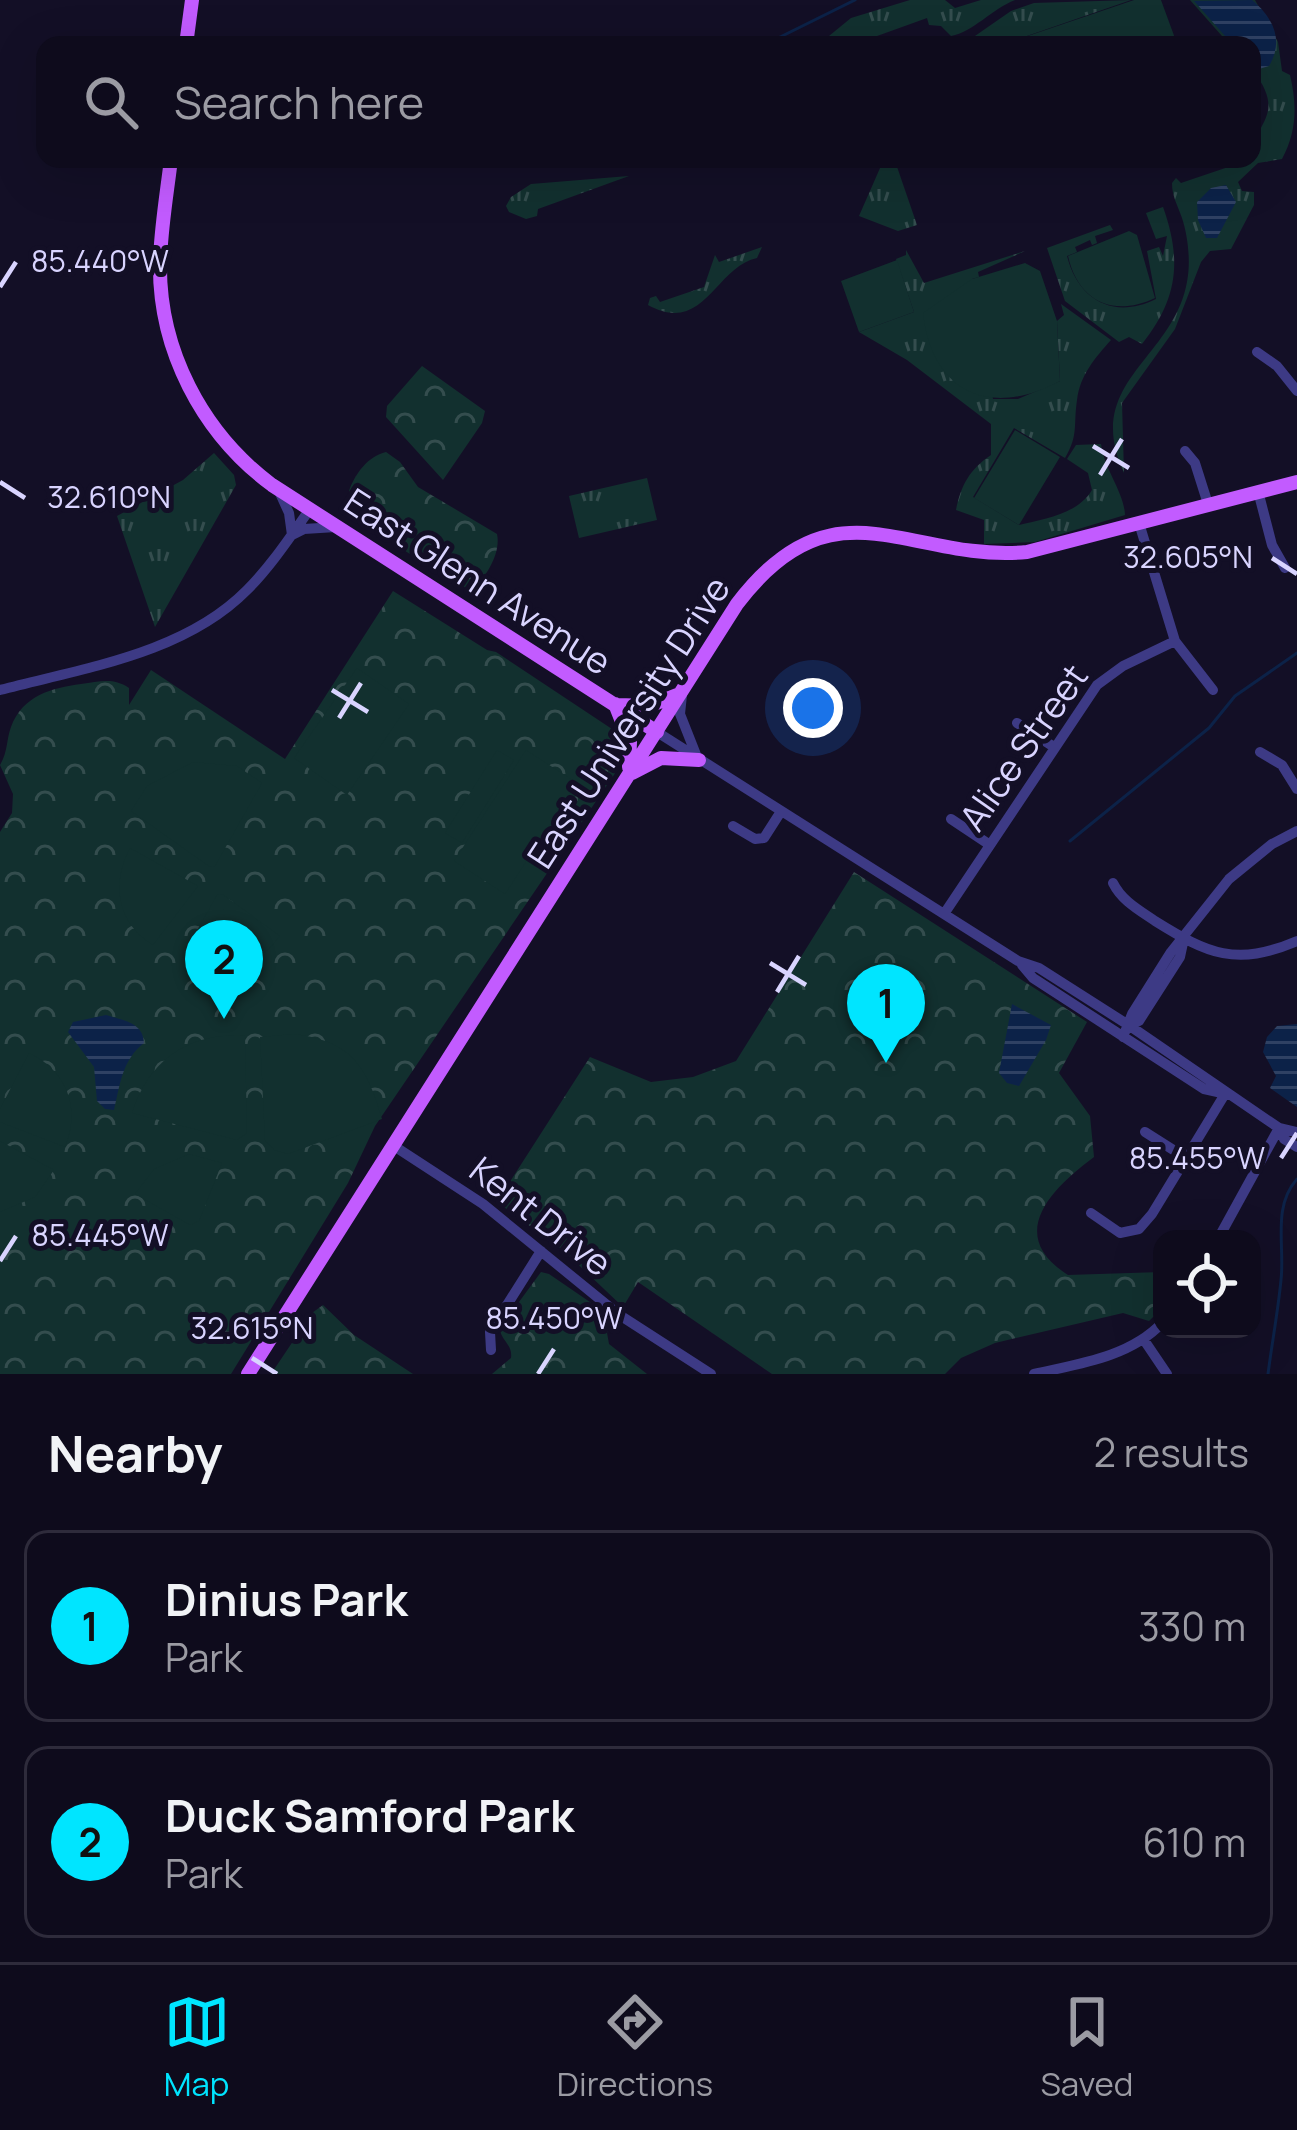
<!DOCTYPE html>
<meta charset="utf-8">
<style>
body{margin:0;font-family:Manrope,sans-serif;background:#1c1929;color:#f1f3f6}
.controls{position:absolute;right:36px;bottom:36px;display:grid;overflow:hidden;border-radius:24px;box-shadow:0 12px 48px #0002}
.controls button{width:108px;height:108px;display:grid;place-items:center;padding:0;border:0;border-bottom:3px solid #2e2b3b;background:#0e0b1c;color:#f1f3f6;font:60px sans-serif}
.you{position:absolute;left:813px;top:708px;width:42px;height:42px;margin:-30px;border:9px solid #fff;border-radius:50%;background:#1a73e8;box-shadow:0 0 0 18px #1a73e833}
.badge{display:grid;place-items:center;width:78px;height:78px;border-radius:50%;background:#00e5ff;color:#111;font-size:39px;font-weight:700}
.pin{position:absolute;translate:-50% -99px;filter:drop-shadow(0 3px 6px #0008)}
.pin::after{content:'';position:absolute;top:63px;width:42px;height:36px;background:inherit;clip-path:polygon(0 0,100% 0,50% 100%)}
.list{margin:0;padding:0;list-style:none}
h2{display:flex;justify-content:space-between;align-items:center;height:156px;margin:0;padding:0 48px;font-size:51px}
h2 small{font-size:39px;font-weight:400;color:#9b9ba3}
.list li{display:grid;grid-template-columns:78px 1fr auto;gap:36px;align-items:center;box-sizing:border-box;height:192px;margin:0 24px 24px;padding:0 24px;border:3px solid #2e2b3b;border-radius:24px}
.list b{display:block;font-size:45px;white-space:nowrap}
.list p{margin:0;font-size:39px;white-space:nowrap;color:#9b9ba3}
.list em{font-size:39px;font-style:normal;color:#9b9ba3}
.icon{flex:none;width:66px;height:66px;fill:none;stroke:currentColor;stroke-width:2;stroke-linecap:round;stroke-linejoin:round}
.map{position:relative;flex:none;width:1297px;height:1374px;overflow:hidden}
.search{position:absolute;background:#0e0b1c;box-shadow:0 12px 48px #0002;left:36px;right:36px;top:36px;height:132px;display:flex;align-items:center;gap:30px;box-sizing:border-box;padding:0 42px;border-radius:24px;color:#9b9ba3;font-size:45px}
.sheet{height:588px;background:#0e0b1c}
nav{display:flex;justify-content:space-around;align-items:center;box-sizing:border-box;height:168px;border-top:3px solid #2e2b3b;background:#0e0b1c;font-size:33px;color:#9b9ba3}
nav a{display:grid;justify-items:center;gap:6px}
nav .on{color:#00e5ff}
.map>svg:first-child{display:block}
.grass{fill:url(#grass-tufts)}
.forest{fill:url(#forest-crowns)}
.pitch{fill:#12302f}
.water{fill:url(#water-rules)}
.lines{fill:none;stroke-linecap:round;stroke-linejoin:round}
.stream{stroke:#0c2248;stroke-width:3}
.minor{stroke:#3d3a85;stroke-width:10}
.major{stroke:#c25bff;stroke-width:14}
.ticks{fill:none;stroke:#d9d4ff;stroke-width:4.5}
.labels{text-anchor:middle;dominant-baseline:central;stroke-width:10;stroke-linejoin:round;paint-order:stroke}
.street-label{font-size:36px;fill:#d9d4ff;stroke:#130f26}
.ticks-label{font-size:30px;text-anchor:middle;fill:#d9d4ff;stroke:#130f26;stroke-width:10;stroke-linejoin:round;paint-order:stroke}
</style>
<div class="map">
<svg width="1297" height="1374" viewBox="0 0 1297 1374">
<defs>
<pattern id="grass-tufts" width="24" height="20" patternUnits="userSpaceOnUse" patternTransform="scale(3)"><rect width="24" height="20" fill="#12302f"/><path d="M3 7l-1-3M5 7V3M7 7l1-3M15 17l-1-3M17 17v-4M19 17l1-3" fill="none" stroke="#344d4e"/></pattern>
<pattern id="forest-crowns" width="20" height="18" patternUnits="userSpaceOnUse" patternTransform="scale(3)"><rect width="20" height="18" fill="#12302f"/><path d="M2 6a3 3 0 1 1 6 0M12 15a3 3 0 1 1 6 0" fill="none" stroke="#344d4e"/></pattern>
<pattern id="water-rules" width="6" height="5" patternUnits="userSpaceOnUse" patternTransform="scale(3)"><rect width="6" height="5" fill="#0c2248"/><path d="M0 2.5h6" fill="none" stroke="#2f4163"/></pattern>
</defs>
<rect width="100%" height="100%" fill="#130f26"/>
<!-- grass -->
<path class="grass" d="M910 0H945L955 8 981 0H1015C992 9 973 32 951 36L941 26 929 25 927 18 852 45H818L851 18Z
M1131 0 1001 45H962L1011 11 1034 3Z
M1190 0H1255L1278 42 1282 71 1290 75C1297 105 1297 131 1282 159L1258 163 1238 182 1242 191 1254 192V205L1231 249 1210 251 1201 262 1175 329 1122 403 1124 473C1082 382 1173 360 1187 282 1191 262 1188 236 1182 218 1178 206 1172 197 1172 183L1176 178 1181 183 1252 159C1252 121 1289 117 1252 69V45H1230Z
M884 159 895 161 917 225 898 231 859 216Z
M629 176 538 209 537 216 526 219 509 212 506 206 511 197 531 184Z
M1163 207C1182 260 1178 299 1142 344L1129 337 1119 342 1065 301 1047 248 1110 225 1113 230 1095 236 1097 243 1092 245 1090 240 1075 247 1077 252 1067 256C1078 300 1114 320 1156 299L1147 251 1159 247 1163 256 1167 236 1156 239 1146 213Z
M762 247 757 258C715 267 704 336 648 305L650 298 656 296 660 302 704 287 715 255 719 262Z
M906 250 924 283 1025 251 978 272 979 277 972 279 993 399H1018L1060 381 1057 321 1064 315 1061 304 1111 340C1095 358 1080 375 1077 400 1073 426 1079 434 1065 458L1014 428 973 497 1019 525C1044 519 1078 514 1092 490L1088 473 1067 459 1076 445 1101 444C1104 469 1124 492 1125 515L1035 542 984 544V520L956 510C961 485 970 469 991 455V424L907 360 859 332 914 312 896 259 906 255Z
M214 453 234 475 236 485 155 627 117 516 183 480Z
M647 478 657 520 579 538 569 496Z"/>
<!-- forest -->
<path class="forest" d="M422 366 485 411 482 423 443 480 386 417 387 406Z
M386 452 400 462 418 487 497 534C501 553 487 576 473 589L459 586 364 524 349 491C355 474 368 456 386 452Z
M393 591 487 650 496 652 615 731 625 745 620 766 375 1126 348 1183 231 1374H0V832L12 813 13 794 0 765C8 752 6 741 11 727 23 695 52 688 81 684 100 682 112 677 129 688V705L151 670 285 759Z
M854 872 1087 1022 1059 1073 1090 1116 1094 1157C1051 1189 1005 1235 1068 1275L1162 1272V1308L1149 1321 1123 1313 995 1343 961 1358 945 1374H772L638 1282 623 1307 564 1251 497 1202 590 1057 651 1082 693 1077 736 1061Z
M541 1272 549 1274 603 1311 610 1324 607 1333 609 1344 647 1374H492L511 1358C513 1344 500 1340 500 1328Z
M323 1305 354 1335 413 1374H271L312 1313Z"/>
<!-- pitch -->
<path class="pitch" d="M1134 0H1161L1176 41 1165 45H1001Z
M1129 231 1137 235 1155 298C1113 318 1078 301 1068 256Z
M897 260 914 312 859 332 841 281Z
M1025 263 1040 271 1057 321 1060 381C991 418 932 394 923 313L972 279Z
M1015 430 1060 457 1019 525 974 498Z
M357 668 409 704 347 795 294 758Z
M497 750 514 760 462 843 445 833Z
M526 750 577 783 505 894 454 861Z
M193 762 237 766 262 783 215 866 210 867 131 811 147 786Z
M130 848 198 886 153 945C117 923 111 884 130 848Z
M222 894 280 936C254 970 220 977 182 957L217 895Z
M294 1034C351 1041 367 1066 382 1119L288 1154 274 1150 265 1140 260 1037Z
M245 1036 247 1133 237 1140 132 1113C149 1060 189 1032 245 1036Z
M29 1053C67 1071 81 1108 65 1147L0 1122V1109Z
M0 1141 54 1170 35 1197 0 1212Z
M189 1154 222 1163 199 1221 190 1225 135 1194 154 1169Z"/>
<!-- water -->
<path class="water" d="M1252 0C1274 18 1284 42 1269 66L1259 69 1252 64V45H1233L1194 1Z
M1226 185 1236 202 1217 238H1206L1198 220 1197 202 1211 188Z
M1012 1004 1051 1025 1046 1040 1019 1086 1007 1083 999 1073Z
M106 1015C124 1021 143 1022 144 1043 122 1060 120 1085 114 1110L105 1109 97 1101 94 1067 68 1032 73 1022Z
M1297 1024V1107L1270 1088 1276 1076 1263 1052 1267 1037 1277 1026Z"/>
<g class="lines">
<!-- stream -->
<path class="stream" d="M764 45 855 0
M1070 841 1209 728 1235 696 1297 653
M1268 1374C1272 1343 1278 1311 1281 1280 1285 1246 1272 1207 1297 1179"/>
<!-- minor -->
<path class="minor" d="M1257 352 1277 366 1297 391
M1185 451 1195 463 1208 504
M279 491 289 513 292 535 304 529 336 527
M1258 491 1272 545 1285 568
M1139 523 1175 641 1213 690
M0 690C83 668 184 654 247 590 271 566 290 537 310 509
M682 695 680 714 697 757
M1017 723 1054 747
M657 732 1018 961 1039 968 1130 1026 1279 1128 1297 1132
M1260 752 1282 765 1297 789
M951 819 990 845
M733 826 755 839 764 838 780 813
M1113 883C1122 901 1139 910 1155 921 1208 954 1236 967 1297 941
M944 914 1097 685 1123 666 1175 641
M1022 965 1033 978 1204 1089 1222 1093
M1130 1026 1139 1021 1180 957 1183 943
M1123 1037 1132 1014 1171 952 1229 879 1272 844 1297 831
M1279 1128 1284 1139 1297 1147
M1145 1132 1186 1158
M394 1146 483 1204 618 1314 711 1374
M1091 1213 1120 1233 1139 1229 1152 1214 1225 1094
M1218 1239 1279 1128
M1144 1340 1167 1374
M491 1350 490 1332 541 1251
M1034 1374C1078 1364 1130 1357 1162 1323"/>
<!-- major -->
<path class="major" d="M186 45 192 0
M171 159C167 193 161 227 160 261 158 349 202 433 272 485L657 732
M615 704 630 742 629 767
M618 705 649 706 677 695
M632 773 661 758 699 760
M248 1374 737 604C835 475 908 563 1027 552L1297 482"/>
</g>
<!-- ticks -->
<path class="ticks" d="M0 287 16 262M1093 446 1129 468M1100 475 1122 439M0 482 25 498M1272 558 1297 574M332 690 368 712M339 718 361 683M770 963 806 985M777 992 799 956M1281 1158 1297 1133M0 1261 16 1236M252 1358 277 1374M538 1374 554 1349"/>
<g class="labels">
<!-- street labels -->
<g class="street-label">
<text transform="translate(478 581) rotate(33)">East Glenn Avenue</text>
<text transform="translate(628 722) rotate(-57)">East University Drive</text>
<text transform="translate(1023 747) rotate(-55)">Alice Street</text>
<text transform="translate(541 1216) rotate(38)">Kent Drive</text>
</g>
</g>
<g class="ticks-label">
<text x="100" y="272">85.440°W</text>
<text x="109" y="508">32.610°N</text>
<text x="1188" y="568">32.605°N</text>
<text x="1197" y="1169">85.455°W</text>
<text x="100" y="1246">85.445°W</text>
<text x="554" y="1329">85.450°W</text>
<text x="252" y="1339">32.615°N</text>
</g>
</svg>
<div class="controls">
<button><svg class="icon" aria-label="locate" viewBox="0 0 24 24"><circle cx="12" cy="12" r="6"/><path d="M12 2v4M12 18v4M2 12h4M18 12h4"/></svg></button>
</div>
<div class="you"></div>
<div class="pin badge" style="left:886px;top:1063px">1</div>
<div class="pin badge" style="left:224px;top:1019px">2</div>
<div class="search"><svg class="icon" aria-label="search" viewBox="0 0 24 24"><circle cx="10" cy="10" r="6"/><path d="M15 15l6 6"/></svg>Search here</div>
</div>
<section class="sheet">
<h2>Nearby<small>2 results</small></h2>
<ul class="list">
<li><span class="badge">1</span><div><b>Dinius Park</b><p>Park</p></div><em>330 m</em></li>
<li><span class="badge">2</span><div><b>Duck Samford Park</b><p>Park</p></div><em>610 m</em></li>
</ul>
</section>
<nav>
<a class="on"><svg class="icon" aria-label="map" viewBox="0 0 24 24"><path d="M3 6l6-2 6 2 6-2v14l-6 2-6-2-6 2zM9 4v14M15 6v14"/></svg>Map</a>
<a><svg class="icon" aria-label="directions" viewBox="0 0 24 24"><path d="M12 3l9 9-9 9-9-9zM9 14v-3h6M13 9l2 2-2 2"/></svg>Directions</a>
<a><svg class="icon" aria-label="saved" viewBox="0 0 24 24"><path d="M7 4h10v16l-5-4-5 4z"/></svg>Saved</a>
</nav>
